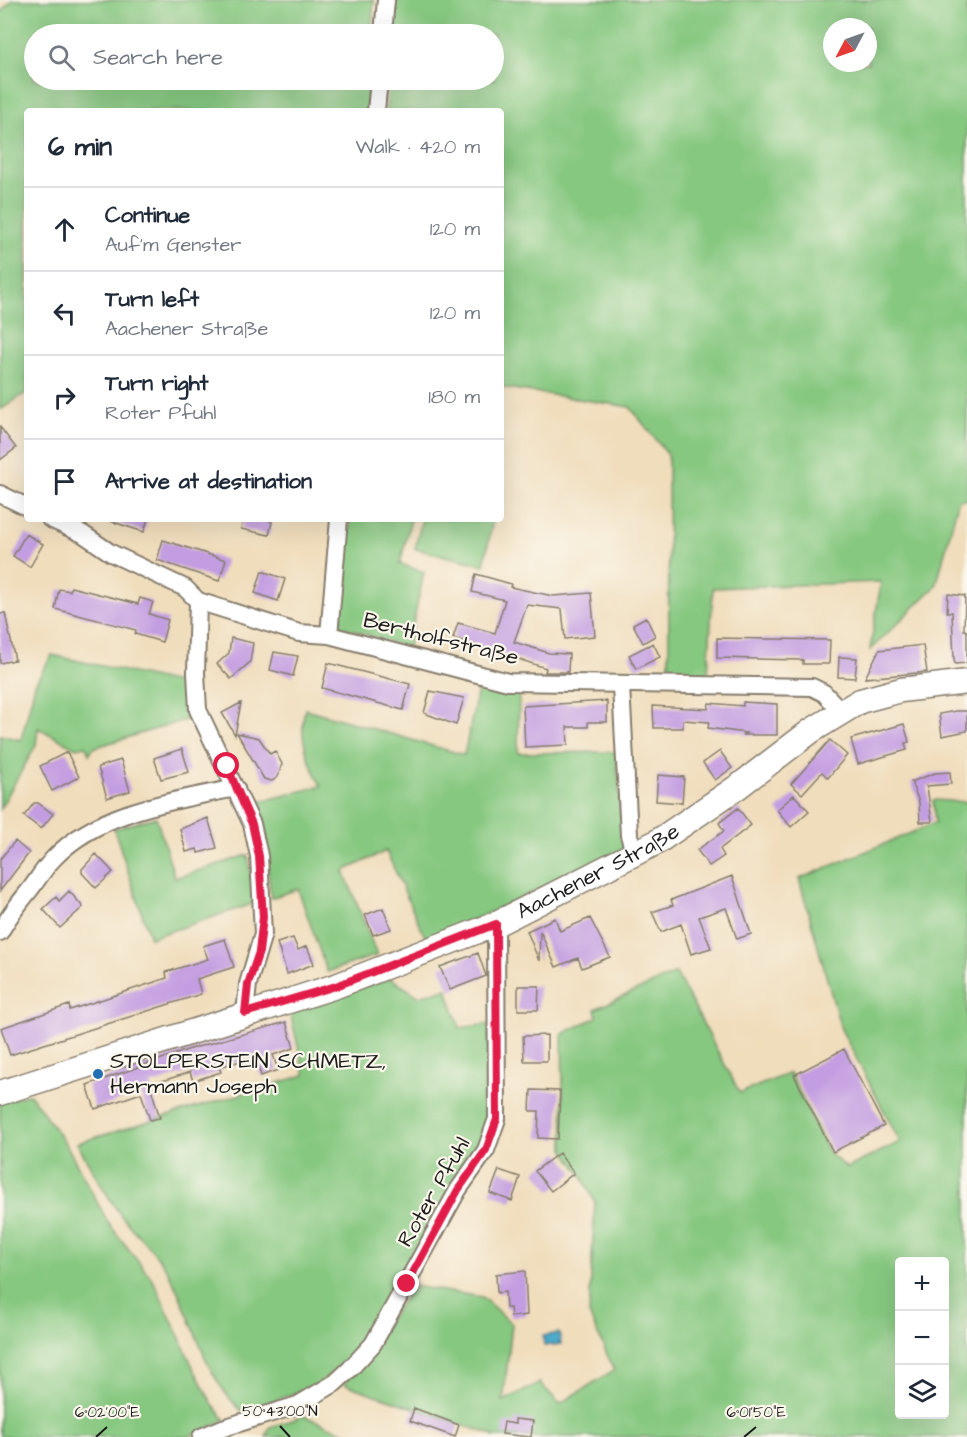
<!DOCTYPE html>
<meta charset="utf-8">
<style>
body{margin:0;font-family:"Architects Daughter",sans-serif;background:#f6f6f7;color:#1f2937}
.controls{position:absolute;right:18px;bottom:18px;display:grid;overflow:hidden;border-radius:6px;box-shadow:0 6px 24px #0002}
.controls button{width:54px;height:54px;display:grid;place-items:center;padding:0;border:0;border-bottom:2px solid #e0e1e3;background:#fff;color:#1f2937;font:30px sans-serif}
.compass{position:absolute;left:823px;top:18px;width:54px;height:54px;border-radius:50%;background:#fff;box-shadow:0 6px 24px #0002;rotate:229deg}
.stop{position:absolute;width:18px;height:18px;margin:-14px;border:4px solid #e11d48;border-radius:50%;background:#fff}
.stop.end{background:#e11d48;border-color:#fff;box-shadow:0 2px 6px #0008}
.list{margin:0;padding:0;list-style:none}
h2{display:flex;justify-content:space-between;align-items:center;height:78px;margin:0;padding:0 24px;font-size:26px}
h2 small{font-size:20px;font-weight:400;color:#747a83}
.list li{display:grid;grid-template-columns:39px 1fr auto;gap:18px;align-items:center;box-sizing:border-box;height:84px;padding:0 24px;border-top:2px solid #e0e1e3}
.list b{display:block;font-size:22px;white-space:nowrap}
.list p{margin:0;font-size:20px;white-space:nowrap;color:#747a83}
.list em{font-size:20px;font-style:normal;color:#747a83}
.icon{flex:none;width:33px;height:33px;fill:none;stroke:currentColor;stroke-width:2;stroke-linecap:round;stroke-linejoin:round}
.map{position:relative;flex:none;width:967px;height:1437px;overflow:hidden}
.search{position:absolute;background:#fff;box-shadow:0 6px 24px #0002;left:24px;top:24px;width:480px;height:66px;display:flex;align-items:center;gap:15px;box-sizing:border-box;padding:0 21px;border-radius:33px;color:#747a83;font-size:22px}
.panel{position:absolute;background:#fff;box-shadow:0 6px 24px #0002;left:24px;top:108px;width:480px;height:414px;border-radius:6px}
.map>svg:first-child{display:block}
.green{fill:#86c880;stroke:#51724e;stroke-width:1.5;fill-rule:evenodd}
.water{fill:#48a8c7;stroke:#326272;stroke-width:1.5}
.building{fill:#c39de1}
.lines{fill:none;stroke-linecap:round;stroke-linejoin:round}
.street-casing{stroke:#867c6c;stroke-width:20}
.secondary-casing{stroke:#867c6c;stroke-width:27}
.street{stroke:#fff;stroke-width:16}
.secondary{stroke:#fff;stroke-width:24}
.route{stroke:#e11d48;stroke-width:8}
.ticks{fill:none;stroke:#1c1c1c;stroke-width:2}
.poi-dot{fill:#1f6fb2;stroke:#fbf7ec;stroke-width:2}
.labels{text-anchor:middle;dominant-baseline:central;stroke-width:4.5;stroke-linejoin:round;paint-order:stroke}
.street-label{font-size:22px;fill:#1c1c1c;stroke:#fbf7ec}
.poi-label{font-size:22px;fill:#1c1c1c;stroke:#fbf7ec;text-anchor:start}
.ticks-label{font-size:15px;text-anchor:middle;fill:#1c1c1c;stroke:#fbf7ec;stroke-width:4.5;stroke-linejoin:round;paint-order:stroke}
</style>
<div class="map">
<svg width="967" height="1437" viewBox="0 0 967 1437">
<rect width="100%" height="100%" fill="#fbf7ec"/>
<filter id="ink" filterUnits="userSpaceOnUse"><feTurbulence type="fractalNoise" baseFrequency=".0167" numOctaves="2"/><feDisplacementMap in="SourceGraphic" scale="12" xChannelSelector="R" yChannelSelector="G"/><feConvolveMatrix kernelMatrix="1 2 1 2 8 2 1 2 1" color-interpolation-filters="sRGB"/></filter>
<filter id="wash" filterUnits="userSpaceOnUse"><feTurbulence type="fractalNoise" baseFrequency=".008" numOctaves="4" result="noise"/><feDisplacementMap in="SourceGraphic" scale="24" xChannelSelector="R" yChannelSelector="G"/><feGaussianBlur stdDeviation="1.35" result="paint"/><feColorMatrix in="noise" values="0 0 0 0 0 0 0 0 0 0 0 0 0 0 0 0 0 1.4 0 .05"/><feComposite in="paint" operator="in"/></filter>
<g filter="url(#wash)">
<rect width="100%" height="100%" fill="#f0ddbc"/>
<!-- green -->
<path class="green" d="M12 0H374L371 34H34V80H369L367 111H27V392L0 410V13Z
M396 0H967V500L959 499 936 586 870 650 881 582 713 588 708 674H669L668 455 630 407 501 387V111H386L389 80H494V34H393ZM832 27H868V63H832Z
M350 519H411L400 564 424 572 408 648 340 626Z
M422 519H493L484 565 415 549Z
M52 655 187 685 192 718 93 748 89 754 86 746 76 748 38 728 36 745 0 809V735L21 740 35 684Z
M479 685 519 694 518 753 616 752 624 850 427 941 386 851 344 871 377 955 327 972 298 889 271 898 266 851 251 804 321 786C308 761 298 737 305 709L464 755Z
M933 800 967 802V1437H493V1435L344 1384 413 1286 482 1297 512 1324 503 1401 540 1383 560 1404 614 1370 589 1314 595 1202 579 1171 564 1149 562 1034 597 1017 595 1009 676 973 740 1093 790 1073 829 1153 847 1168 900 1142 841 1029 799 879 935 823ZM900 1262H944V1414H900Z
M156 817 175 878 248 855 255 903 150 938 114 829Z
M390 978 418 996 447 989 460 1028 488 1024 493 1114 481 1145 365 1340 339 1369 315 1385 244 1413C203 1379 195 1319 169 1274 157 1251 135 1235 120 1214 104 1192 91 1167 77 1143L305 1075 290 1013Z
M30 1094 67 1146 109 1224 153 1280 194 1369 213 1405 225 1420 188 1437H0V1103Z
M304 1416 344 1432 350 1437H266L270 1427Z"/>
<!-- water -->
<path class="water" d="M559 1333 561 1344 544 1346 543 1336Z"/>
<g id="blocks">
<!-- building -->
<path class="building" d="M0 427 16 448 0 460Z
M111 519H148L144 532 110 521Z
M243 519H267L272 522 269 535 241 529Z
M26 534 43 544 30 567 13 556Z
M163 540 226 560 219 581 157 560Z
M262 571 285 579 278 601 255 593Z
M476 574 511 584 510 587 553 596 591 593 595 636 565 639 562 609 527 605 514 642 549 653 569 654 568 672H545L546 668 453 638 458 623 495 633 505 600 472 592Z
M71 587 138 604 140 598 153 602 149 614 168 620 162 642 135 634 136 630 55 609 59 589 70 591Z
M948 594 965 596 964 630 967 631V663L955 664 954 660 952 612H947Z
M5 613 15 660 0 663V614Z
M646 617 655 636 643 643 633 624Z
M231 638 253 643 250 662 231 679 217 664 229 653Z
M717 638 830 640 829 664H803V660L717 658Z
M653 643 660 657 636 669 629 655Z
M923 645 927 672 865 678 879 650Z
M274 652 298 656 293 676 270 670Z
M839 657 857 658 855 678 838 677Z
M328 663 410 684 403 710 322 688Z
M430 691 464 698 456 725 424 713Z
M607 701V722H588V727H567L568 745 525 747 523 706Z
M743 702 777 704V735H742L746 733 708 728 709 722 683 720V728H654L653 706 708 709 709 703 743 706Z
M241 703 235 735 222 713Z
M956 711H967V731L942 736 939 714Z
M904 724 909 742 905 743 907 750 858 764 851 739Z
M237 733 259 738 270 754 275 751 282 764 278 777 272 781 264 779Z
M830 740 847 755 828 778 822 772 802 794 791 784Z
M182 749 189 772 161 779 154 758Z
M720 751 732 768 715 780 703 763Z
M67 752 79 777 52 791 40 766Z
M121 760 130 791 107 798 98 767Z
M950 772 951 784 927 786 932 822H920L919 802 911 782 935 773Z
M658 775 684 777 682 803 656 801Z
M794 795 809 811 791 827 777 810Z
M34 803H38L53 814 41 829 24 816Z
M738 808 751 825 720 849 724 856 709 866 697 850 724 831 719 823Z
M208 818 217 848 198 853 197 849 186 852 180 829Z
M15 841 29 853 0 891V859Z
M96 854 113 872 96 888 82 873V869Z
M732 876 751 934 737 939 726 908 699 917 711 948 691 954 681 924 661 932 652 912 673 905 671 900Z
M69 891 83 907 60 928 43 909 56 897 59 901Z
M383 908 391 929 373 935 365 915Z
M555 918 560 931 590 918 610 957 582 968 578 958 556 967 540 931 539 961 527 931Z
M293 938 298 950 307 946 314 964 287 974 277 943Z
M225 939 234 967 197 979 201 994 10 1055 1 1028 69 1005 70 1010 167 978 166 972 208 959 203 946Z
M478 953 486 976 450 990 440 967Z
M518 986H539L538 1010H518Z
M286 1022 294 1048 273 1055 278 1070 261 1076 255 1057 219 1067 221 1072 193 1081 190 1072 150 1085 160 1118 150 1120 141 1093 95 1109 87 1085 190 1049Z
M547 1035V1061H524L523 1036Z
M844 1049 884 1126 833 1152 794 1075Z
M531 1090 560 1091 558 1139 538 1138 539 1111H530Z
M559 1153 574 1173 551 1191 535 1171Z
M499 1170 520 1177 512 1201 490 1193Z
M525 1271 527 1315 511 1317 510 1308H506L505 1292 497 1293 496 1274Z
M414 1408 459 1425 455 1437 410 1421Z
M515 1419 533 1421 531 1437 502 1434 504 1422 515 1424Z"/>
</g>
</g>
<g filter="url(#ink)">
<use href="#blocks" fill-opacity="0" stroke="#867c6c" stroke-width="1.5"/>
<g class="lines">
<defs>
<path id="street" d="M383 34 386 0
M376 111 379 80
M0 494 27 507
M50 519 83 534 111 553 185 588 198 601 299 633 329 635 508 682 812 687 824 693 841 711
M198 601 196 673 198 710 252 824 259 856 263 934 248 984 245 1013
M329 635 339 519
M621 686 629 835 635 855
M0 932C9 915 20 902 32 887 39 877 46 866 54 858 100 810 174 801 236 788
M201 1437 223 1428 298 1405 335 1383 350 1369 373 1344 458 1190 486 1150 497 1119 496 924"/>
<g id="secondary">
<path id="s1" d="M0 1093 336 986 496 924 657 842 739 786 811 731 860 701 901 690 967 682"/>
</g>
</defs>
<!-- street casing -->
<use href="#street" class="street-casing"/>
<!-- secondary casing -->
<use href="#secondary" class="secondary-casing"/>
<!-- street -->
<use href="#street" class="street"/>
<!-- secondary -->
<use href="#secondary" class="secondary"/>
</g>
</g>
<g class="lines" filter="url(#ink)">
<!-- route -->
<path class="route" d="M227 766 252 824 259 856 263 917 259 952 248 984 245 1013 336 986 496 924 497 1119 486 1150 458 1190 407 1284"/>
</g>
<!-- ticks -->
<path class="ticks" d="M280 1426 290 1437M96 1437 107 1427M744 1437 756 1427"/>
<!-- markers -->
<circle class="poi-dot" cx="98" cy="1074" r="6"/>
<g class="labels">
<!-- street labels -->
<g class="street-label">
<text transform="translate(441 639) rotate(14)">Bertholfstraße</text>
<text stroke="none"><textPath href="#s1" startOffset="639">Aachener Straße</textPath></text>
<text transform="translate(434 1192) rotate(-60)">Roter Pfuhl</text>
</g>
<!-- poi labels -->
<g class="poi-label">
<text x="110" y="1061">STOLPERSTEIN SCHMETZ,<tspan x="110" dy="25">Hermann Joseph</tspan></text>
</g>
</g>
<g class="ticks-label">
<text x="280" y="1416">50°43'00"N</text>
<text x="107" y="1417">6°02'00"E</text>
<text x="756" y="1417">6°01'50"E</text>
</g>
</svg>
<div class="controls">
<button>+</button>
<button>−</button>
<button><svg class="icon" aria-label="layers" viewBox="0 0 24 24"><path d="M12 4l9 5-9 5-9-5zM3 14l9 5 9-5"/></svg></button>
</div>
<svg class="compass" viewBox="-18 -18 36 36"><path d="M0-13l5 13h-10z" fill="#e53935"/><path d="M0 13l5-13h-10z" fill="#747a83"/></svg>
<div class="stop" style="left:227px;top:766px"></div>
<div class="stop end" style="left:407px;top:1284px"></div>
<div class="search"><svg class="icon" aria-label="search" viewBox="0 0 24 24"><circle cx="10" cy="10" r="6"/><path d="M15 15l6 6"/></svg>Search here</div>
<section class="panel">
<h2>6 min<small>Walk · 420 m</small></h2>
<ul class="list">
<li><svg class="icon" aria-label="ahead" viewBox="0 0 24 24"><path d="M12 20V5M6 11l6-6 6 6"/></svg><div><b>Continue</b><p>Auf'm Genster</p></div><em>120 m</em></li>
<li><svg class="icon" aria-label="left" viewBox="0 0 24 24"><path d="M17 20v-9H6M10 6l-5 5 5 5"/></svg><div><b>Turn left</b><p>Aachener Straße</p></div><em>120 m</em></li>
<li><svg class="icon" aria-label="right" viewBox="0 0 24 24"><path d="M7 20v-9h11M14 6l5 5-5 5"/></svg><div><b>Turn right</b><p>Roter Pfuhl</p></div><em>180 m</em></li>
<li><svg class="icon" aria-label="arrive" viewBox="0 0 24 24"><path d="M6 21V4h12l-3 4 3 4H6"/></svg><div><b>Arrive at destination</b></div></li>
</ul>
</section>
</div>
